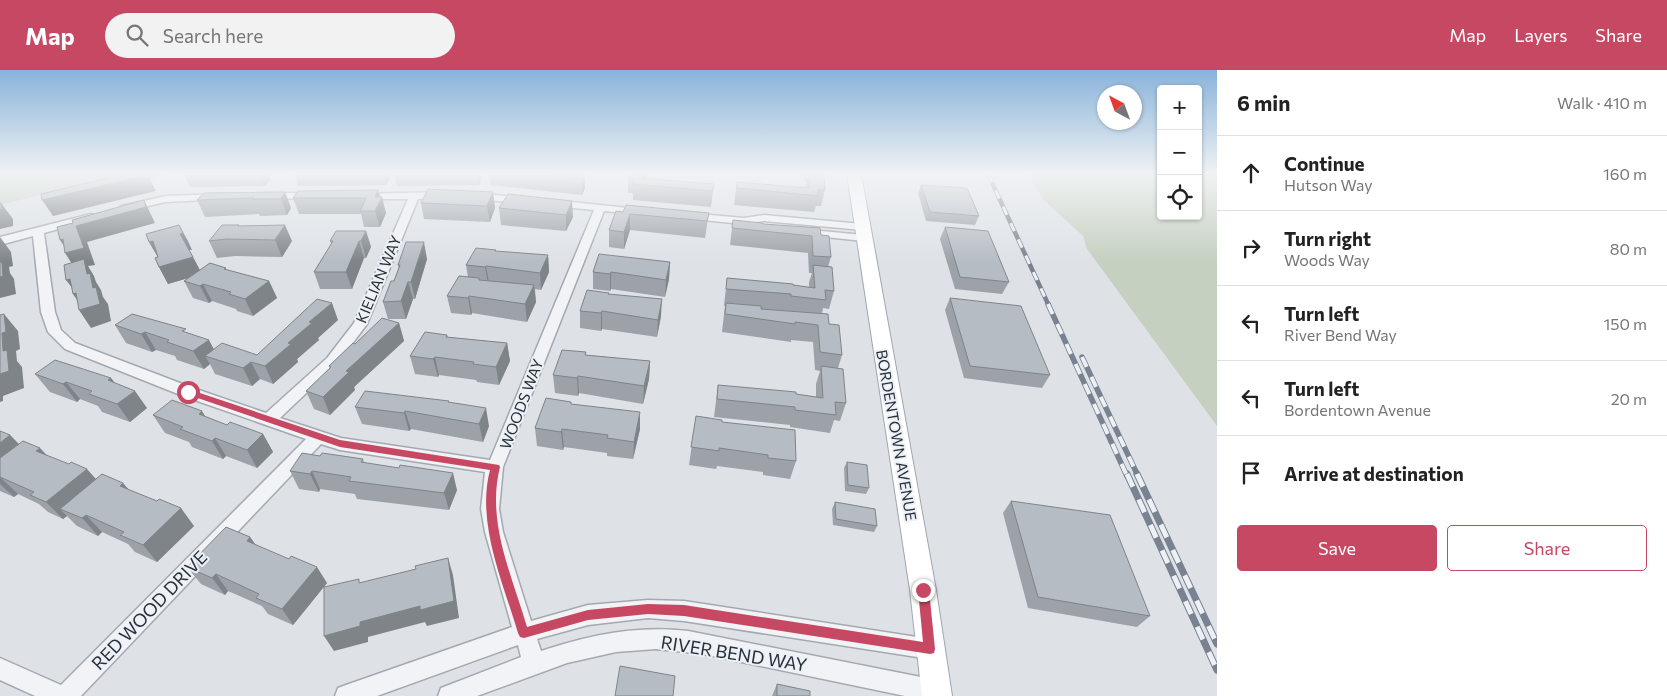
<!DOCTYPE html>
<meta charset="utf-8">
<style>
body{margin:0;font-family:Commissioner,sans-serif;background:#f2f2f2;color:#222}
.controls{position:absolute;right:15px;top:15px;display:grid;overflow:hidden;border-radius:5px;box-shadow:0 1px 4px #0004}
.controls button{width:45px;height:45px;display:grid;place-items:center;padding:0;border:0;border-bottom:1px solid #e0e0e0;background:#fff;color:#222;font:25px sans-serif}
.compass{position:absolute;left:1097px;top:15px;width:45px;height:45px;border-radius:50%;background:#fff;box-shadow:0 1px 4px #0004;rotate:319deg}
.stop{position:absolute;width:15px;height:15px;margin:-11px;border:4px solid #c74862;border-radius:50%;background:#fff}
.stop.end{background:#c74862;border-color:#fff;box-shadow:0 1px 5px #0008}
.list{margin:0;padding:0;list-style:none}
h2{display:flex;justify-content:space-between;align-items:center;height:65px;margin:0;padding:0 20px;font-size:21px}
h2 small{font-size:16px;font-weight:400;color:#767676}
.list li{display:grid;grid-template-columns:32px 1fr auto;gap:15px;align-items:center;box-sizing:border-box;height:75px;padding:0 20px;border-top:1px solid #e0e0e0}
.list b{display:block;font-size:19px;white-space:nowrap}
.list p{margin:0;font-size:16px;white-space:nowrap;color:#767676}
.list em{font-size:16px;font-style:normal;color:#767676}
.actions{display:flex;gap:10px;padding:15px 20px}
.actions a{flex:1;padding:11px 0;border:1px solid #c74862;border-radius:5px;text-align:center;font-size:18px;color:#c74862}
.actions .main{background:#c74862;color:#fff}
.icon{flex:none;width:28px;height:28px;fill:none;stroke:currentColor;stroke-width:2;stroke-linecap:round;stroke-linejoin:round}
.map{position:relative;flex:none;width:1217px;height:626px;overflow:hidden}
header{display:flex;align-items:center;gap:30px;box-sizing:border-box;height:70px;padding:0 25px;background:#c74862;color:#fff}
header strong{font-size:24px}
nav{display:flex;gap:28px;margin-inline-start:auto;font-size:18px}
.search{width:350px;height:45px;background:#f2f2f2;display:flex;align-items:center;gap:12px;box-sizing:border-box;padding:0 18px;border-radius:28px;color:#767676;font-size:19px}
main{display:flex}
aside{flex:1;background:#fff}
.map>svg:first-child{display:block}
.green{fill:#c5d0c0}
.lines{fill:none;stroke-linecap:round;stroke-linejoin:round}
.minor-casing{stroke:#a4a9b1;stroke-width:3}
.major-casing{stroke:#9ea7b2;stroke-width:2}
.minor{fill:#f1f3f6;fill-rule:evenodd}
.major{fill:#fff;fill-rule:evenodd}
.rail-far2-casing{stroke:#788290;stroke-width:4.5}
.rail-far1-casing{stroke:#788290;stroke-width:5.5}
.rail-casing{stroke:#788290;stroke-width:7}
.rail-far2{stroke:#edf1f5;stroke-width:3;stroke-dasharray:9;stroke-linecap:butt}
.rail-far1{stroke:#edf1f5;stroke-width:4;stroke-dasharray:11;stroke-linecap:butt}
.rail{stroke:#edf1f5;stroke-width:5;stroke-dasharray:14;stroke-linecap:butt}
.wall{fill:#9da2a8}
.shaded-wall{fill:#7f8488}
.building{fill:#b6bcc3;stroke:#7f8488}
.route{fill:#c74862}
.labels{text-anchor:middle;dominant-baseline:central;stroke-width:4;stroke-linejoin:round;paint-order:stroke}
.street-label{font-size:15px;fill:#28313d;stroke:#edf1f5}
.near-street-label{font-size:18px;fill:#28313d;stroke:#edf1f5}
</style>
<header>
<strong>Map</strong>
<div class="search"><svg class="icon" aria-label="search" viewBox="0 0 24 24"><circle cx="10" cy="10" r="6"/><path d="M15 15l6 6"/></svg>Search here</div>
<nav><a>Map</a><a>Layers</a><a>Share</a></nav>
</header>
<main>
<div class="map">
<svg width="1217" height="626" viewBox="0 0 1217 626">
<rect width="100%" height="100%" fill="#dee2e7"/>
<!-- green -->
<path class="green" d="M0 104H167L152 111 128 115 113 107 0 135Z
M1027 104H1161V146H1198V104H1217V356L1087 179 1083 166 1044 130Z"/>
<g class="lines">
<defs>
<path id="minor" d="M446 122 451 125 450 127 418 129 367 254 337 294 280 348 341 368 490 390 594 140 553 136 548 133 553 130 647 140 649 142 643 145 604 141 503 397 499 439 503 462 531 551 588 535 648 530 684 531 930 569 937 572 941 579 937 586 930 589 684 551 648 548 588 555 537 569 541 581C589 565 637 555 688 561L936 610 944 613 947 621 945 626H905L703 584 656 579 616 582 567 593 477 626H438L441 618 521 587 518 575 377 626H335L338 618 346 615 512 557 485 462 481 439 485 402 340 380 321 374 81 626H35L0 610V588L61 615 306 369 183 326 65 279 48 262 41 242 33 166 0 175V167L91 144 95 145 97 147 95 149 44 163 55 242 61 260 75 273 193 318 266 343 327 288 354 253 408 129H359L354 126 355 124Z
M266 123H313L318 126 313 129 262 128 261 126 262 124Z
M474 123 526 128 531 131 526 134 470 128 469 126Z
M221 124 225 125 226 127 225 129 166 132 125 141 120 138 121 136 166 126Z
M688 143 744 148 764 145 862 154 868 157 862 160 764 151 757 152 759 155 753 158 742 154 684 148 682 146 684 144Z
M800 159 864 165 870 168 864 171 796 164 794 162Z"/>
<path id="major" d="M847 104H861L936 520 952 626H922L910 520Z"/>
</defs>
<!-- minor casing -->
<use href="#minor" class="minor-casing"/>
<!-- major casing -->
<use href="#major" class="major-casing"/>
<!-- minor -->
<use href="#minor" class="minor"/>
<!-- major -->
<use href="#major" class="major"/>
<defs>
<path id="rail-far2" d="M988 104 1049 236"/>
<path id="rail-far1" d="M1048 234 1127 406
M1082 287 1138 406"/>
<path id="rail" d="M1127 404 1217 600
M1137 404 1217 574"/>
</defs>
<!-- rail-far2 casing -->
<use href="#rail-far2" class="rail-far2-casing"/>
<!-- rail-far1 casing -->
<use href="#rail-far1" class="rail-far1-casing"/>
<!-- rail casing -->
<use href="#rail" class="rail-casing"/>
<!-- rail-far2 -->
<use href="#rail-far2" class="rail-far2"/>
<!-- rail-far1 -->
<use href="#rail-far1" class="rail-far1"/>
<!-- rail -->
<use href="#rail" class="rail"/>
</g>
<!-- wall -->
<path class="wall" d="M184 104H268L270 110 265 116 190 117Z
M294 104H389L390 108 386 115 298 116Z
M394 104H480L481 108 479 115 397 116Z
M489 104H585V118L582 125 491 115Z
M629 104H646V108L714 114 711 137 633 130V123H628V107Z
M804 104H824L825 120 821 136H816L814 142 734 135 737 112 805 118 807 112H805Z
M921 115 979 146 975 155 926 151 918 123Z
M378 120 386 143 380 157H364L361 144H299L293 128Z
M285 122 291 138 287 145 260 146 259 144 205 147 197 130Z
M493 122 495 138 490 152 424 149 421 133Z
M508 124 573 147 566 161 501 155 499 138Z
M623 142 709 143 705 168 630 160 624 179 609 177V160Z
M733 150 763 154 821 165 831 187 828 197 834 221 829 239 823 238 822 244 829 254 842 285 838 298 846 333 840 351 834 350 830 363 790 357V355L714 347 718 315 816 327V314L820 301 815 300 813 272 791 270V272L722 262 725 236H724L727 208 809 217V212L812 203H809L808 183 730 175Z
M239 156 292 171 282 187 235 186 217 188 209 171Z
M945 157 1009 212 1002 224 955 219 940 169Z
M366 161 371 177 366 188H364L352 219H320L314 202 331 174 330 171Z
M149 172 192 180H189L200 201 227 200 269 211 277 228 253 246 237 241 236 239 212 231 209 233 193 228 184 211 188 208 168 214 159 197 158 187Z
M496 181 548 185 549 202 541 220 535 219 536 232 527 252 472 243 471 245 451 243 447 226 468 207 466 195Z
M427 189 415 229H413L406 249H388L383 232 394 211 399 199 398 195Z
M670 192 669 209 665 227 611 219 610 221 593 219V202Z
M609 223V224L661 246 657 267 602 259 601 261 580 258V241Z
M950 228 1050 305 1042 318 964 308 945 240Z
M338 250 318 268 319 270 297 289 298 292 273 314 260 309 252 316 215 304 210 294 204 299 177 290 175 286 156 280 152 282 126 273 115 255 188 263 214 279 257 285Z
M399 253 404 271 354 317 355 320 330 345 314 339 306 321 330 299 329 296 355 274Z
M447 265 448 267 507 273 510 291 499 315 477 312 476 310 439 305 438 307 415 304 410 286Z
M586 282V285L650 291 649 309 643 334 579 323 578 326 555 323 553 305Z
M35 304 111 308 115 313 147 338 130 352 102 342 98 336 80 329 77 332 50 322Z
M449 333 489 356 483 372 411 359 409 361 362 354 355 337Z
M572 334 640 359 633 389 607 386V383L564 377 563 380 537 376 535 358Z
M153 345 206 347 227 355 263 364 273 382 257 398 226 386 223 389 192 377 189 372 165 363Z
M696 346 722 352 796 391 790 409 763 405V402L717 396 716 399 689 395Z
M0 361 10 365 19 374 46 385 96 409 123 413 129 420 194 456 157 492 135 482 128 474 102 462 98 466 77 456 67 446 63 449 48 442 39 434 18 424 14 427 0 421Z
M320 386 363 389 364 393 457 420 449 440 357 429 355 424 320 419 319 422 299 419 290 401Z
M847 392 869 418 866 424 845 421 844 398Z
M1011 431 1150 546 1137 557 1028 538 1003 443Z
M835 432 877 456 874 462 833 455 832 439Z
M250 467 255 474 327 513 293 555 268 544 262 536 228 521 225 525 201 514 187 497Z
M777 614 810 626H772Z"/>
<!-- shaded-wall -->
<path class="shaded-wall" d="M147 104 156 121 53 146 42 130Z
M261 104H268L270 110 265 116Z
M384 104H389L390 108 386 115Z
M478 104H480L481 108 479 115Z
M584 104H585V118L582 125V109Z
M643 104H646V112L642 108Z
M378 120 381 129 382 127 386 143 380 157 375 141V127Z
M285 122 291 138 287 145 281 129Z
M493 122 495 138 490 152 487 136Z
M144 130 155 153 87 172 95 195 88 196 94 206 96 212 101 220 103 227 108 234 111 251 91 258 79 240 83 239 73 224 76 223 66 210 76 200 65 183 68 182 60 170 76 156Z
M572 131 573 147 566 161V145Z
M1 133 13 149V156L0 159V140Z
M630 144V160L624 179V162Z
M179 155 188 171 192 180H189L180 164Z
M285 155 292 171 282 187 275 170Z
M366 161 371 177 366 188 361 171Z
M0 167 11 182 13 196 9 197 10 203 14 209 16 224 0 228Z
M153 171 162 188 159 189 149 172Z
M359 171 364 188 352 219 346 202Z
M424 172 427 189 415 229 411 212Z
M548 185 549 202 541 220 540 203Z
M193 187 202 204 168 214 159 197Z
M670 192 669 209 665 227 666 210Z
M486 196 489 213 488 214 485 197Z
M611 202V219L610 221V204Z
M269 211 277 228 253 246 245 229Z
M408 212 413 229 406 249 401 231Z
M203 214 212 231 209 233 200 216Z
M534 215 536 232 527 252 525 234Z
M469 226 472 243 471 245 468 228Z
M662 229 661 246 657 267 658 250Z
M332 233 338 250 318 268 319 270 297 289 298 292 273 314 265 296 309 252Z
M602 241V259L601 261V243Z
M4 244 18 261 20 279 16 281 17 291 22 297 24 318 3 326V331L0 332V304L3 281 2 263Z
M399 253 404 271 354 317 355 320 330 345 323 327 346 301Z
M145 262 156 280 152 282 141 264Z
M209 270 218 287 205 286 210 294 204 299 193 281Z
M507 273 510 291 499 315 496 297Z
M435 287 439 305 438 307 433 289Z
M650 291 649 309 643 334 644 316Z
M251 292 260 309 252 316 243 298Z
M578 306 579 323 578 326 577 308Z
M111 308 124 326 108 310Z
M66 312 80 329 77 332 63 314Z
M135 321 147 338 130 352 117 334Z
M486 338 489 356 483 372 479 354Z
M202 341 213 359 199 344Z
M405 341 411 359 409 361 404 343Z
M640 342V359L633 389 634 372Z
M562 359 564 377 563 380 561 362Z
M263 364 273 382 257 398 247 380Z
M10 365 27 383 0 403V373Z
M215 368 226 386 223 389 212 371Z
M40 378 56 395 36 381Z
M87 399 102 416 60 439 67 446 63 449 46 432Z
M312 401 320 419 319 422 310 404Z
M453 403 457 420 449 440 444 423Z
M0 407 18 424 14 427 0 414Z
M123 413 138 431 120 416Z
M181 438 194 456 157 492 143 475Z
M86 445 102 462 98 466 82 448Z
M250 467 262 484 247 471Z
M448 488 453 505 459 548 427 556 425 552 368 567V572L334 581 324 566 360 552Z
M317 497 327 513 293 555 282 539Z
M216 504 228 521 225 525 212 508Z"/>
<!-- building -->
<path class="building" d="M126 104H147L148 105 42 130 41 124Z
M530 104H584L582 109Z
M629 104H643L642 108 714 114 712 121 633 114 635 108 628 107Z
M809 104H824L825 120H818V126L737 118V112L809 118Z
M921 115 967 118 979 146 930 142Z
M428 119 493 122 487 136 421 133Z
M378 120 375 127H382L375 141H360L366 128H293L298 121Z
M285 122 281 129H253L254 128 197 130 204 123Z
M508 124 572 131 566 145 499 138Z
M144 130 146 137 76 156 84 178 65 183 63 169 60 170 57 157 73 153 72 150Z
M0 133H1L2 139 0 140Z
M626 135 709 143 707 151 630 144 624 162 609 160 616 141 623 142Z
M733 150 762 153 763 154 820 158 821 165 829 166 831 187 813 186 812 166 732 158Z
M179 155 183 163 180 164 193 187 159 197 155 188 158 187 153 171 149 172 146 164Z
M222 155H239L238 156 285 155 275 170 227 169 209 171Z
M945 157 988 161 1009 212 960 207Z
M336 161H366L361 171H359L346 202H314L333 171H330Z
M406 172H424L411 212H408L401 231 383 232 391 211H394L400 195H398Z
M476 178 496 180 495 181 548 185 540 203 486 196 485 197 466 195Z
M599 184 670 192 666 210 611 202 610 204 593 202Z
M84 189 87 204 90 203 93 218 96 217 100 234 79 240 76 223 73 224 70 209 66 210 64 195Z
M0 192H2L3 206 0 207Z
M210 193 226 198 224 199 269 211 245 229 229 224 231 222 203 214 200 216 184 211Z
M813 195 832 197 834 221 825 220 826 230 791 226V224L726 219 727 208 793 214V215L815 218Z
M459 206 479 208V210L534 215 525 234 469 226 468 228 447 226Z
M587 220 609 223 608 224 662 229 658 250 602 241 601 243 580 241Z
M950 228 1021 236 1050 305 970 296Z
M317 229 332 233 309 252 312 253 288 273 291 274 265 296 251 292 243 298 205 286 222 273 257 285Z
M726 233 761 236V239L828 244 829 254 839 255 842 285 820 282 818 255 795 252V254L725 244Z
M4 244 6 262 2 263 3 281 7 280 9 301 0 304V245Z
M132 244 186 259 182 261 209 270 193 281 167 272 169 270 145 262 141 264 115 255Z
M382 248 399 253 346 301 349 302 323 327 306 321 331 297 329 296 353 273 355 274Z
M425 262 447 265 446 267 507 273 496 297 473 294 474 292 435 287 433 289 410 286Z
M562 280 586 282 585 285 650 291 644 316 578 306 577 308 553 305Z
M55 290 111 308 108 310 135 321 117 334 89 324 92 321 66 312 63 314 35 304Z
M821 296 843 299 846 333 835 332 836 345 795 340V337L717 329 718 315 796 322V324L823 328Z
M365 321 449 331 448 332 486 338 479 354 405 341 404 343 355 337Z
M546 328 571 332V334L640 342 634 372 607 368 608 365 562 359 561 362 535 358Z
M172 330 202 341 199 344 227 355 230 352 263 364 247 380 215 368 212 371 180 359 183 357 153 345Z
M696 346 722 350V352L795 360 796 391 768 388V385L719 378V381L691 377Z
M0 361 10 365 0 373Z
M23 371 40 378 36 381 69 394 71 392 87 399 46 432 30 425 34 422 0 407V388Z
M302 383 320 386 322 383 363 389 361 392 399 398 400 395 453 403 444 423 349 411 351 407 312 401 310 404 290 401Z
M847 392 867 395 869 418 848 415Z
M102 404 123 413 120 416 157 431 159 429 181 438 143 475 120 465 124 462 86 445 82 448 60 439Z
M1011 431 1110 445 1150 546 1038 527Z
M835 432 875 439 877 456 836 449Z
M226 457 250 467 247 471 289 489 291 486 317 497 282 539 256 528 259 524 216 504 212 508 187 497Z
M448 488 454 531 420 540V536L360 552V556L324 566V517L359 509V513L416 499 415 496Z
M620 596 675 606 673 626H615Z
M777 614 810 621V626H777Z"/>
<!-- sky -->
<linearGradient id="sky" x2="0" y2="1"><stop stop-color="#89b3da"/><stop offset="0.54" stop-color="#f0f2f4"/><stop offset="1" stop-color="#f0f2f4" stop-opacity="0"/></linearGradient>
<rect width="1217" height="192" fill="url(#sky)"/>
<!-- route -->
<path class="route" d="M188 319 340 370 499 395 500 397C486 452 512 505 527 557L588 540 648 534 684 535 923 572 918 520 923 515 929 520 935 579 934 583 930 584 684 546 648 544 588 550 524 568 520 567 518 563C503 512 476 453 490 400L340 377 186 324V320Z"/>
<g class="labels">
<!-- street labels -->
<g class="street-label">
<text transform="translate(378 209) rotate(-67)">KIELIAN WAY</text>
<text transform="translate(521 334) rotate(-69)">WOODS WAY</text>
<text transform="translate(897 365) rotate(80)">BORDENTOWN AVENUE</text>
</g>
<!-- near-street labels -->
<g class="near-street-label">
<text transform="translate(149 540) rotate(-46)">RED WOOD DRIVE</text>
<text transform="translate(734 583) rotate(9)">RIVER BEND WAY</text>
</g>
</g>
</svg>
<div class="controls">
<button>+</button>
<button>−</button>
<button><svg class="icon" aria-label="locate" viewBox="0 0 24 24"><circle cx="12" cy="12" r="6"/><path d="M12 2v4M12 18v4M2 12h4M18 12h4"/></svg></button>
</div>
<svg class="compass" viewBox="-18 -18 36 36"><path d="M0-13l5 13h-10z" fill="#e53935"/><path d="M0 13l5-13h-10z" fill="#767676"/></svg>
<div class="stop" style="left:188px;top:322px"></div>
<div class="stop end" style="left:923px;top:520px"></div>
</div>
<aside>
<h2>6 min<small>Walk · 410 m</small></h2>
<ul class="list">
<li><svg class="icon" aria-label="ahead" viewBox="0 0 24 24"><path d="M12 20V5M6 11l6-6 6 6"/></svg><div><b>Continue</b><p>Hutson Way</p></div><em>160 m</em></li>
<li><svg class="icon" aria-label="right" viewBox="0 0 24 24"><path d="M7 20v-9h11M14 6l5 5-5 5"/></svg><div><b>Turn right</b><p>Woods Way</p></div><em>80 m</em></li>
<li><svg class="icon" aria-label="left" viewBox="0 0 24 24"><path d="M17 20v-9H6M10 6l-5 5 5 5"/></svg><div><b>Turn left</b><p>River Bend Way</p></div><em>150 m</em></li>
<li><svg class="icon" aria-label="left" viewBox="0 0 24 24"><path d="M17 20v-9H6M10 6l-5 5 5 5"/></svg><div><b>Turn left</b><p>Bordentown Avenue</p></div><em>20 m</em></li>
<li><svg class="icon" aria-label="arrive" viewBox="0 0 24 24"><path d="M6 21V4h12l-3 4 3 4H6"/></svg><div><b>Arrive at destination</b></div></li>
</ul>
<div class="actions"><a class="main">Save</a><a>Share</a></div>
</aside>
</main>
